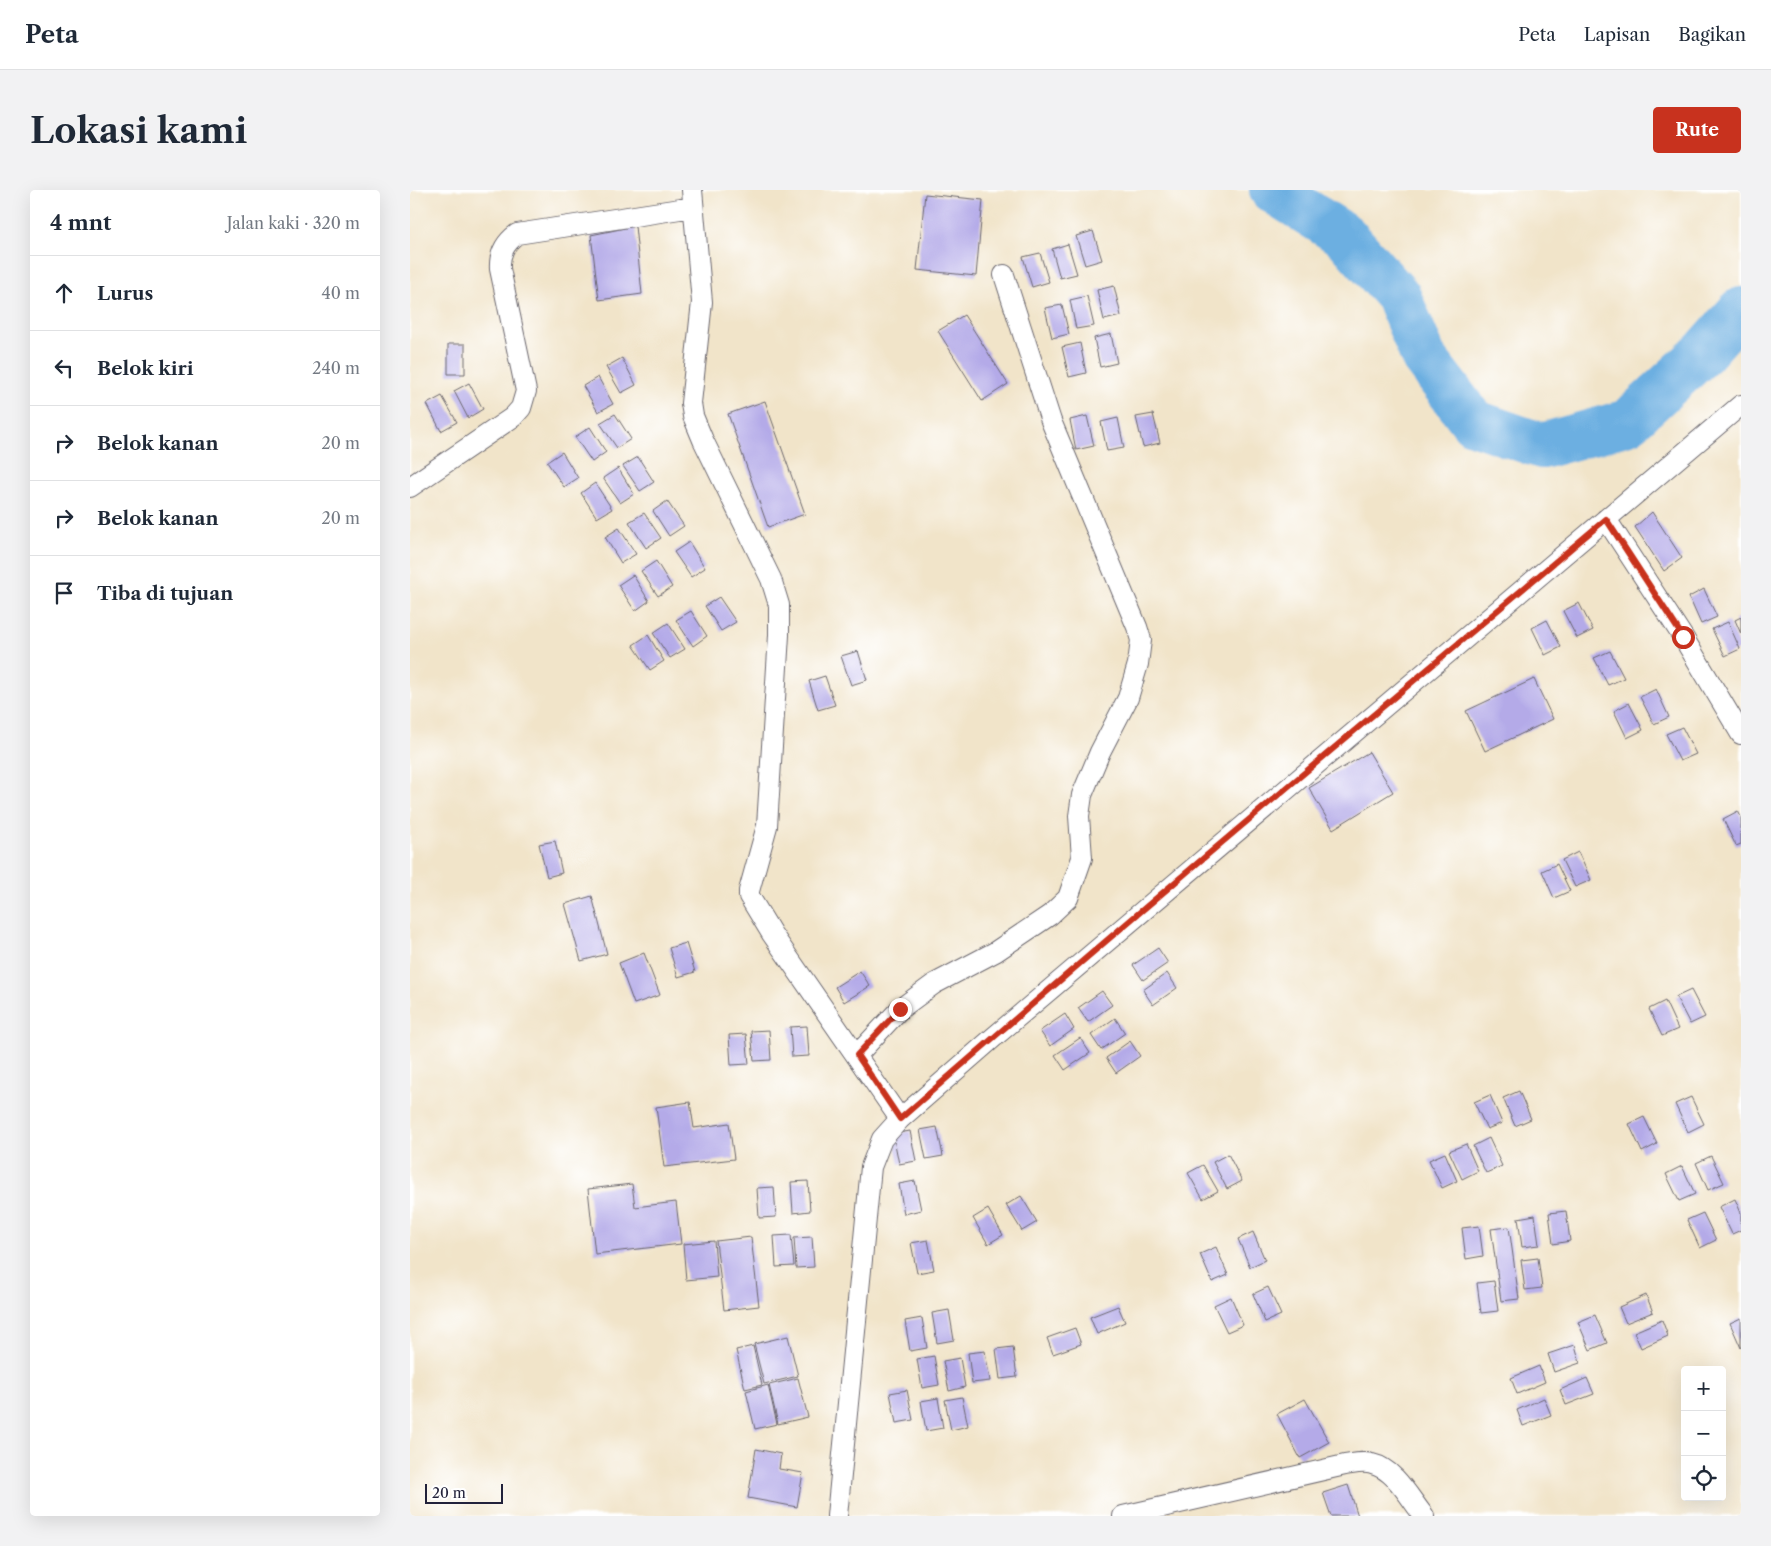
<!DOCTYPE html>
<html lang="id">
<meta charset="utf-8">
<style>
body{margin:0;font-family:"Libre Caslon Text",serif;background:#f2f2f3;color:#1f2937}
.controls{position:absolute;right:15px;bottom:15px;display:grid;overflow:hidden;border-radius:5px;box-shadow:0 5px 20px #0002}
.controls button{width:45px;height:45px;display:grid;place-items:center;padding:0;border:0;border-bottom:1px solid #e0e1e3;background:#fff;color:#1f2937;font:25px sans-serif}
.scale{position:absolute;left:15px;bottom:12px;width:78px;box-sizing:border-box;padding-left:5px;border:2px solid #22223b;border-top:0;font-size:14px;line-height:18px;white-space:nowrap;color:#22223b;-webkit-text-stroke:4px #fff;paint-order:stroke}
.stop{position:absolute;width:15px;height:15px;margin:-11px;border:4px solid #c8321e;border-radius:50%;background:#fff}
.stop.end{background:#c8321e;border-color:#fff;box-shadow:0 1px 5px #0008}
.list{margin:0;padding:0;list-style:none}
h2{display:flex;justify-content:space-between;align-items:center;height:65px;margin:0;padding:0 20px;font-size:21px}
h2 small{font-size:16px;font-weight:400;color:#747a83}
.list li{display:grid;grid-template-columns:32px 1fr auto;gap:15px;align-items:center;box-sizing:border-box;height:75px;padding:0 20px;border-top:1px solid #e0e1e3}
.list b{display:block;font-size:19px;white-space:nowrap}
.list em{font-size:16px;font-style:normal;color:#747a83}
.icon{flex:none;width:28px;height:28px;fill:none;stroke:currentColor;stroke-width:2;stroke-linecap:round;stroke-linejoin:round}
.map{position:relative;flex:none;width:1331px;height:1326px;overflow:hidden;border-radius:5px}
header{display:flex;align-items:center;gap:30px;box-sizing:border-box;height:70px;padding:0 25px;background:#fff;border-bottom:1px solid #e0e1e3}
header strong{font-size:24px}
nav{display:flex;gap:28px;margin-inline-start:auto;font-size:18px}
.intro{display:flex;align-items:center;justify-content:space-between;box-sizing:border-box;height:120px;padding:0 30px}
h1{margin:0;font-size:35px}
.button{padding:12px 22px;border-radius:5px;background:#c8321e;color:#fff;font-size:18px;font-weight:700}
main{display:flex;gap:30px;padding:0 30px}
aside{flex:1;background:#fff;border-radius:5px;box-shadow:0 5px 20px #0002}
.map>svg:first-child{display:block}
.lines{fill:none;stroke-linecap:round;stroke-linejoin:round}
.river{stroke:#6cafe1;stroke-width:46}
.building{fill:#b4aae8}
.street-casing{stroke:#6a666d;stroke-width:22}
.street{stroke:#fff;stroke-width:20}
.route{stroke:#c8321e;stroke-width:6}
</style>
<header>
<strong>Peta</strong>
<nav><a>Peta</a><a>Lapisan</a><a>Bagikan</a></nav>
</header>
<div class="intro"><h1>Lokasi kami</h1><a class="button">Rute</a></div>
<main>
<aside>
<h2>4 mnt<small>Jalan kaki · 320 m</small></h2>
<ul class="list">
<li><svg class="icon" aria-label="ahead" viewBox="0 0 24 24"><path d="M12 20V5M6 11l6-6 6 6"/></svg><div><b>Lurus</b></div><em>40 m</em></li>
<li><svg class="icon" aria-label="left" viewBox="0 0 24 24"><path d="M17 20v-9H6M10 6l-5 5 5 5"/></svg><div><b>Belok kiri</b></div><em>240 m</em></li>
<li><svg class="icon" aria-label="right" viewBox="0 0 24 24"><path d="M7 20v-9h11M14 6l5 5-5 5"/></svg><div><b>Belok kanan</b></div><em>20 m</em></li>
<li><svg class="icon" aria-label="right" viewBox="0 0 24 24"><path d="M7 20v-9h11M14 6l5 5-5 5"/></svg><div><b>Belok kanan</b></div><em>20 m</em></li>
<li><svg class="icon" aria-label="arrive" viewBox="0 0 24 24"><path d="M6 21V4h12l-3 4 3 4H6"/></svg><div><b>Tiba di tujuan</b></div></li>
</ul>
</aside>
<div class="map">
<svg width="1331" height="1326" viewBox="0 0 1331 1326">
<rect width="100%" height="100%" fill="#fff"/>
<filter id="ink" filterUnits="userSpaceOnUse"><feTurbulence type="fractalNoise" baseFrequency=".02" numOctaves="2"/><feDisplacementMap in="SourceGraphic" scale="10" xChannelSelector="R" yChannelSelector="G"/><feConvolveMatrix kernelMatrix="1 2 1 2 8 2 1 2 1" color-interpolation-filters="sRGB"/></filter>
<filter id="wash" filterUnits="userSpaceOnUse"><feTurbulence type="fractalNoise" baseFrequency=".0096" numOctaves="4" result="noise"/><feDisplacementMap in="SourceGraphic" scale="20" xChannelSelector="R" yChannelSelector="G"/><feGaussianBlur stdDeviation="1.12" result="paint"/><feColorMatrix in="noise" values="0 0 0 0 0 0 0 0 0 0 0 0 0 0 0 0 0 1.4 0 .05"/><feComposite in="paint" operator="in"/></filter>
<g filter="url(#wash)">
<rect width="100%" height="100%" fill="#f1e4c9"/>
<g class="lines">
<!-- river -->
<path class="river" d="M862 0 935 46 988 106 1014 168 1063 232 1132 256 1218 232 1293 163 1331 120"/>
</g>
<g id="blocks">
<!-- building -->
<path class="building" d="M515 4 573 10 566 86 507 80Z
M225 36 232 104 189 110 181 45Z
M683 41 692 70 675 75 666 46Z
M658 54 667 84 650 88 642 59Z
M630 63 639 92 622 97 613 67Z
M704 96 711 126 694 130 687 100Z
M677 106 684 136 666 139 660 110Z
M652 115 659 144 642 148 635 118Z
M554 125 598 194 572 211 528 141Z
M701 144 707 173 690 177 684 148Z
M670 153 676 183 659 187 652 157Z
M38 154H55V184H38Z
M212 168 226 195 211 203 196 177Z
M188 187 203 214 188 222 173 196Z
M59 193 73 219 58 228 44 201Z
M32 206 47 232 31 241 17 214Z
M355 211 395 324 358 337 318 224Z
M205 224 221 249 207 258 190 233Z
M743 224 750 253 733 257 726 227Z
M677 226 684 256 666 260 660 230Z
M708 228 714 258 697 261 691 232Z
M180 237 196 262 182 272 165 247Z
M152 262 168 288 154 297 137 272Z
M228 267 244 292 230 301 213 276Z
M208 278 224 304 210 313 193 288Z
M185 293 202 319 187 328 171 303Z
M257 311 274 336 259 346 243 321Z
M1242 322 1272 368 1254 381 1225 337Z
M234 323 251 348 236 358 219 332Z
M209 338 226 364 211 373 195 347Z
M279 352 295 378 281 387 264 362Z
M246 371 262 397 248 406 231 381Z
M223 385 239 411 225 421 208 395Z
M1294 399 1307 427 1291 434 1279 407Z
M309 407 326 432 311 441 295 416Z
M1169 413 1183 440 1167 448 1153 421Z
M281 421 297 446 283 456 266 430Z
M1331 427V444L1325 430Z
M1137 430 1151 457 1135 465 1122 438Z
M1318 432 1330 459 1315 466 1302 439Z
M258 433 275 459 260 468 243 443Z
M238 445 254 471 240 480 223 455Z
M448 461 457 490 441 495 431 466Z
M1200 461 1214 488 1198 495 1184 468Z
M415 486 425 515 408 520 399 491Z
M1124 489 1143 529 1075 561 1056 521Z
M1246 499 1259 527 1244 534 1230 507Z
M1219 513 1233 540 1217 548 1204 521Z
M1272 537 1286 564 1270 571 1256 544Z
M959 562 983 602 923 639 899 598Z
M1328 621 1331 627V654L1326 656 1313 629Z
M145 651 152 683 137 687 129 654Z
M1168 662 1181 690 1165 697 1152 670Z
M1147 674 1160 701 1144 708 1132 681Z
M182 706 197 764 171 771 155 714Z
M276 753 285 782 268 787 259 758Z
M748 758 758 773 733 790 723 775Z
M234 763 250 805 224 814 209 773Z
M450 781 460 796 434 812 425 797Z
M757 783 767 798 743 815 733 800Z
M1281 800 1295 827 1280 834 1266 807Z
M692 801 702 815 678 832 668 818Z
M1255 811 1268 839 1252 846 1239 819Z
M655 824 664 839 640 856 630 841Z
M705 828 715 843 691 860 681 845Z
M397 836 399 866 382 867 380 837Z
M359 840 361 870 344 871 341 841Z
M336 844 339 874 321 875 319 845Z
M670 848 680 863 655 880 645 865Z
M720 851 730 866 706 883 696 868Z
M1109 901 1121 929 1105 936 1093 908Z
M1080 905 1092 933 1077 939 1064 912Z
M1281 907 1294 934 1278 942 1265 914Z
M280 912 284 938 319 933 324 969 254 977 246 917Z
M1234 927 1247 954 1232 962 1219 934Z
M527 937 533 966 516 969 510 940Z
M500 941 506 971 489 974 483 944Z
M1079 948 1092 976 1076 983 1063 956Z
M1056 954 1068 981 1052 989 1039 961Z
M1035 963 1047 991 1032 998 1019 970Z
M818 964 832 991 817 999 803 972Z
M1301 966 1314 993 1298 1000 1286 973Z
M793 975 808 1001 793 1009 778 983Z
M1272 976 1285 1004 1269 1011 1256 984Z
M398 991 400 1021 383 1023 381 992Z
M505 991 511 1020 494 1024 489 994Z
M222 994 225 1017 266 1012 271 1054 185 1064 178 999Z
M364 997 366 1027 349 1028 347 998Z
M611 1006 627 1032 612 1041 596 1015Z
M1325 1009 1331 1023V1040L1322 1044 1309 1017Z
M578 1019 593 1045 578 1054 563 1028Z
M1156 1021 1160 1051 1143 1054 1139 1023Z
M1293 1023 1306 1050 1290 1058 1277 1030Z
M1125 1025 1129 1055 1112 1057 1108 1028Z
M1069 1036 1073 1066 1056 1069 1052 1038Z
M1099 1037 1109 1109 1091 1111 1081 1039Z
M843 1042 855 1070 840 1077 828 1049Z
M381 1045 384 1076 366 1077 364 1046Z
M341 1047 349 1116 314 1120 306 1051Z
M402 1047 404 1077 386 1078 384 1048Z
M518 1050 524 1080 507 1083 501 1053Z
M304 1051 307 1087 276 1090 273 1054Z
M806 1057 818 1085 802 1092 790 1064Z
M1128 1068 1132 1098 1115 1100 1111 1070Z
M1084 1091 1088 1121 1071 1123 1067 1093Z
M858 1097 871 1125 855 1132 843 1104Z
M1236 1105 1243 1122 1216 1133 1209 1117Z
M821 1107 833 1135 817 1142 804 1115Z
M708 1116 715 1132 687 1144 680 1127Z
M539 1120 544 1150 527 1153 522 1123Z
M1185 1125 1197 1153 1180 1160 1168 1132Z
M512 1128 517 1158 500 1161 495 1131Z
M1331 1128V1158L1320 1133Z
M1252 1130 1258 1146 1231 1158 1224 1142Z
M665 1138 671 1154 643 1164 637 1148Z
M378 1146 388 1186 354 1194 344 1154Z
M1165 1155 1170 1173 1144 1182 1138 1164Z
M343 1156 352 1195 335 1199 326 1160Z
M603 1157 607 1187 590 1189 586 1159Z
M575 1161 580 1191 562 1193 558 1163Z
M524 1166 529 1195 512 1198 507 1169Z
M550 1168 555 1197 539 1201 533 1171Z
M1129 1176 1135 1192 1107 1204 1101 1188Z
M388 1188 398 1227 368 1234 359 1195Z
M1177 1188 1184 1204 1156 1215 1150 1200Z
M358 1195 367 1234 345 1239 336 1201Z
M497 1200 503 1230 486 1233 480 1203Z
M552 1207 558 1236 541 1240 535 1210Z
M528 1208 533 1238 516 1241 511 1211Z
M1134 1208 1141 1225 1113 1236 1107 1220Z
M895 1209 919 1252 890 1268 867 1224Z
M346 1259 371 1264 369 1279 393 1283 387 1317 338 1308Z
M938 1295 948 1326H921L913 1303Z"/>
</g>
</g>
<g filter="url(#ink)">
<use href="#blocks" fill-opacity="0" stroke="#6a666d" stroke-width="1"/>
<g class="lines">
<defs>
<path id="street" d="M282 0 292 112 281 213 283 226 293 250 361 389 369 415V445L357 636 339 701V706L362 744 490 929
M0 297 103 227 111 218 116 201 90 79C89 63 95 53 107 44L283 17
M1196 329 1273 447 1331 544
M447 865 490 819 524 794 585 762 640 725 658 708 672 668 669 626 672 605 690 562 718 508 728 474 731 450 727 437 641 231 594 85
M427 1326 461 977 472 949 490 929 584 847 1331 215
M713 1326 935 1275C943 1274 954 1271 962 1274 985 1279 1000 1309 1014 1326"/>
</defs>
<!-- street casing -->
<use href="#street" class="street-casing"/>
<!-- street -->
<use href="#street" class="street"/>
</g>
</g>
<g class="lines" filter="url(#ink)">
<!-- route -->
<path class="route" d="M490 819 447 865 490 929C722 726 960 528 1196 329L1273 447"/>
</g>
</svg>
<div class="controls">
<button>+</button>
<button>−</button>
<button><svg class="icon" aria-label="locate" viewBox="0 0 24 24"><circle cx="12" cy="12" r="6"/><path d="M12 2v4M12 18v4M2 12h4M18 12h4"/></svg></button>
</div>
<div class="scale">20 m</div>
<div class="stop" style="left:1273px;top:447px"></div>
<div class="stop end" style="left:490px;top:819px"></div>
</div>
</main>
